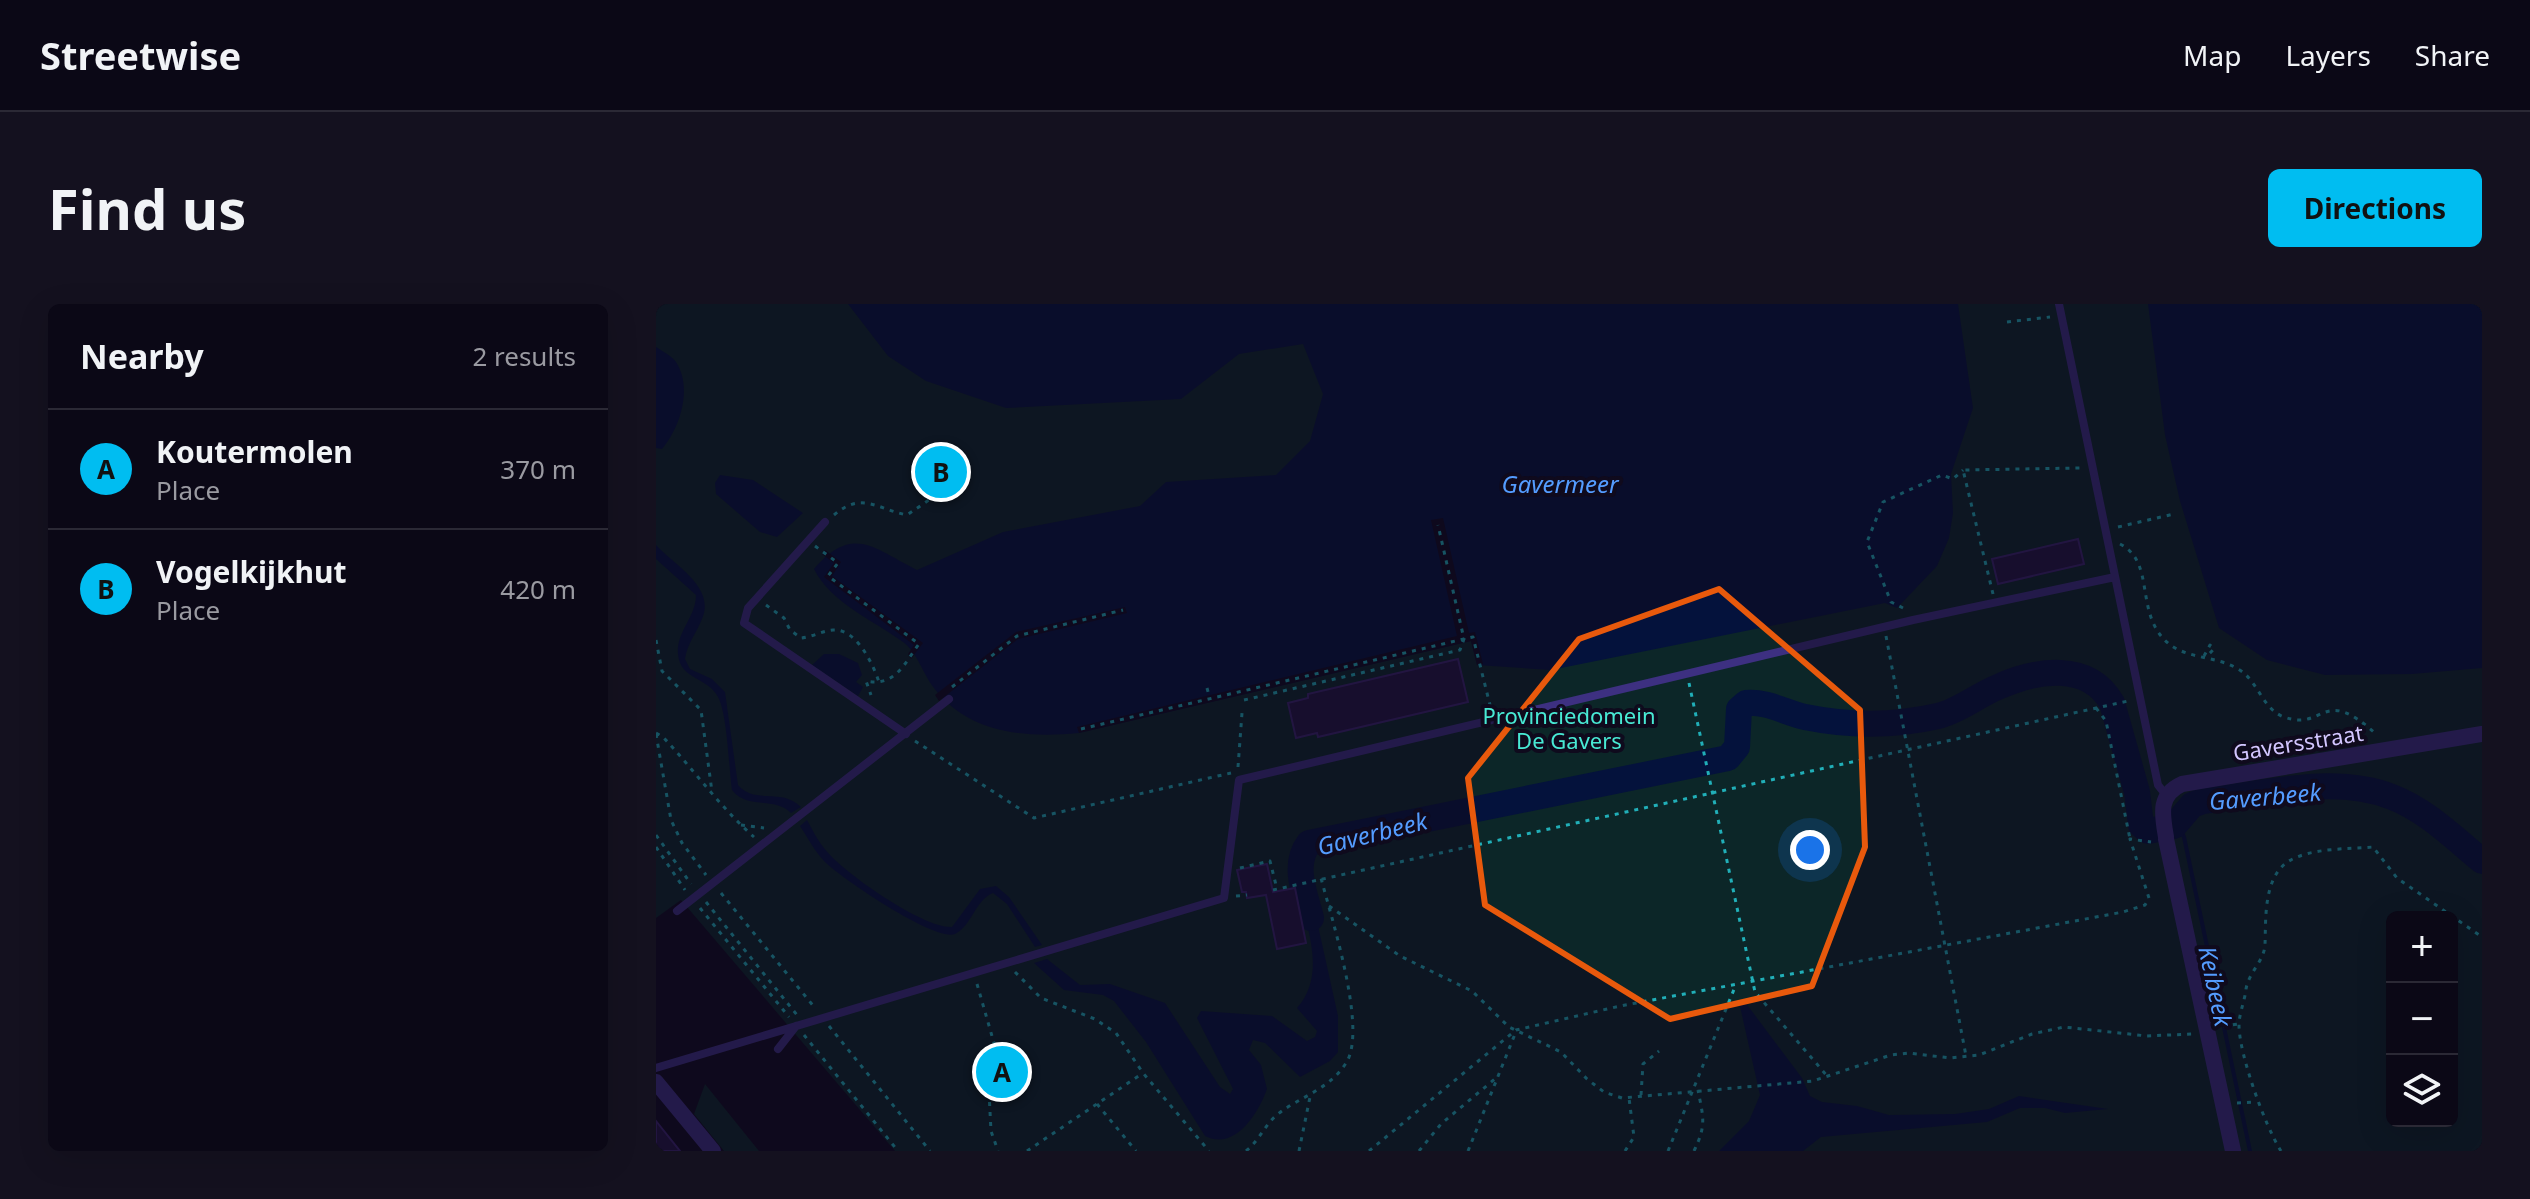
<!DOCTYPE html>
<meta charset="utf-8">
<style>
body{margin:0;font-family:"Noto Sans",sans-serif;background:#14111f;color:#f1f3f6}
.controls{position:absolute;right:24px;bottom:24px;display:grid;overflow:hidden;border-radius:12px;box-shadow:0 8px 32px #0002}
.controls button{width:72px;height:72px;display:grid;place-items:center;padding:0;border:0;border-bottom:2px solid #2b2935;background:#0b0816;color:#f1f3f6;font:40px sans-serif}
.you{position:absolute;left:1154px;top:546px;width:28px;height:28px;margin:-20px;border:6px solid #fff;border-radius:50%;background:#1a73e8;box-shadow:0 0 0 12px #1a73e833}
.badge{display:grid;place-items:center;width:52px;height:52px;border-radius:50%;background:#00bdf1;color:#111;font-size:26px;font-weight:700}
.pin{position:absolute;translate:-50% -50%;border:4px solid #fff;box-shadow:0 2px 8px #0006}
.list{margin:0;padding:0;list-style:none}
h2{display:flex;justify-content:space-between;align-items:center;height:104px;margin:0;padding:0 32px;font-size:34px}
h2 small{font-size:26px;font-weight:400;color:#9a9aa1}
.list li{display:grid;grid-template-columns:52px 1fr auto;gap:24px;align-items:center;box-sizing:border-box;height:120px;padding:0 32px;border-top:2px solid #2b2935}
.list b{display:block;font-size:30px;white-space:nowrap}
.list p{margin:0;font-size:26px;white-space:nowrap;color:#9a9aa1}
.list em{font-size:26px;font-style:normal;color:#9a9aa1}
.icon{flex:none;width:44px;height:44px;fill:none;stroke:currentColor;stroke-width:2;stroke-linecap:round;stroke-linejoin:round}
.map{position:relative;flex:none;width:1826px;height:847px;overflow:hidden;border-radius:12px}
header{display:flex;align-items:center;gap:48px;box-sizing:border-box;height:112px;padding:0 40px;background:#0b0816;border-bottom:2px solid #2b2935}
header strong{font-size:38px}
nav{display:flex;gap:44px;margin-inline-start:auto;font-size:28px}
.intro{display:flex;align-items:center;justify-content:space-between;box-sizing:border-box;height:192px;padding:0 48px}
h1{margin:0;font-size:56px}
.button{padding:20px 36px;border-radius:12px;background:#00bdf1;color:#111;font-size:28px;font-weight:700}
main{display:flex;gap:48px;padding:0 48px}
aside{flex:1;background:#0b0816;border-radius:12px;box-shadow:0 8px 32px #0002}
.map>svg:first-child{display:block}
.green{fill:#0c2628;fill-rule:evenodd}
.water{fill:#04123c}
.pier{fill:#0f0a1d}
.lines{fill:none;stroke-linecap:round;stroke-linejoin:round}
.stream{stroke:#04123c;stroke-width:4}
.river{stroke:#04123c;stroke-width:26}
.building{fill:#221440;stroke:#3b246e;stroke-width:2}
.path{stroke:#21afb8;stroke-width:3;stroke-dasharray:4 6;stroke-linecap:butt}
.service{stroke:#3d3081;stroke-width:8}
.minor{stroke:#3d3081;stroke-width:16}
.marked{fill:none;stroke:#e8590c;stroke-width:6;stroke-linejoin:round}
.labels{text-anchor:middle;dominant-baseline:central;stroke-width:8;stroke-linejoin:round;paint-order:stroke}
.park-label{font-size:22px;fill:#48e9d4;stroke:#0f0a1d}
.street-label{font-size:22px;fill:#d3c6ff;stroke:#0f0a1d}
.water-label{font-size:24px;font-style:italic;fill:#549cff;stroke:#0f0a1d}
</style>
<header>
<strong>Streetwise</strong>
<nav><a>Map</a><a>Layers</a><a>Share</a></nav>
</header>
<div class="intro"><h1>Find us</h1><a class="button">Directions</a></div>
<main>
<aside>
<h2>Nearby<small>2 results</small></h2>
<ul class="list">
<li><span class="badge">A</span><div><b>Koutermolen</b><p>Place</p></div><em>370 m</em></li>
<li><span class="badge">B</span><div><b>Vogelkijkhut</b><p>Place</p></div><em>420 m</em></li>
</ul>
</aside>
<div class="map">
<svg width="1826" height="847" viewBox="0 0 1826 847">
<rect width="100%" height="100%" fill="#0f0a1d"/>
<!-- green -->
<path class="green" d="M0 0H1826V847H239L25 596 0 614ZM1736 613H1796V817H1736Z
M49 780 103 847H68L38 810Z"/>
<!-- water -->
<path class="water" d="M192 0H1302L1317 104 1295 170 1297 209 1293 234 1281 262 1241 304 1229 299 895 366 821 361 815 337 423 429C369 434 313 430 278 384 267 370 261 348 247 338 217 316 175 299 158 265 197 220 217 244 261 266L347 228 484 202 510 178 620 171 654 137 667 90 647 40 583 50 525 95 350 104 270 77 232 52Z
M1492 0H1826V364L1756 370 1669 371 1611 356 1563 324 1524 197 1509 131Z
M0 43C6 47 16 52 20 58 37 84 24 124 6 145L0 144Z
M64 171 97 176 147 209 121 233 104 228 60 190 59 179Z
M0 241C18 261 60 283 46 315 41 328 31 340 29 355L34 365 56 375 69 388 82 481C99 501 125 483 145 503L135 509C118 492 91 506 76 486 73 465 71 408 62 393 52 373 24 376 22 350 20 328 40 313 40 291L0 255Z
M168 350H183L202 359 206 371 200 378 207 383 202 392 156 361Z
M151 516C158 529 164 541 175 552 195 573 267 624 296 623L324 585 340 582 353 593 386 641 379 643 351 600 337 589C319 596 316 622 299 630 279 638 185 574 169 558 159 548 152 534 144 522Z
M653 581 682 712V748L674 757 644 773 609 739 597 736 593 746 605 761 611 785C602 810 579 847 549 832L490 738 458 697 447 691 408 686 378 659 391 655 424 681 454 680 509 699 564 783 574 790 577 785 541 714 545 707 616 712 651 737 659 733 661 727 641 704C671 670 651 623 641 584Z
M1083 698H1089L1146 774 1154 792 1166 798 1201 802 1233 811 1299 810 1333 805 1363 792 1452 805 1409 809 1389 804H1364L1331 818 1165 833 1147 847H1063L1093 817 1104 791Z"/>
<!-- pier -->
<path class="pier" d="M787 214 813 329 819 328 827 360 821 361 815 337 423 429 421 423 801 332 775 216Z
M169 246 185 258 176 272 267 339 255 355 252 350 258 341 168 273 178 259 166 250Z
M469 303 471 309 362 335 283 397 279 391 360 328Z"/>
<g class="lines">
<!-- stream -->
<path class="stream" d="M1521 519 1528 533 1594 847"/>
<!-- river -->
<path class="river" d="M655 614C649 590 636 561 653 539L1072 454 1081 443 1083 405 1090 399C1111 397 1130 409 1149 413 1193 422 1238 422 1282 412 1303 407 1322 391 1342 383 1380 366 1432 357 1456 399L1481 488 1485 521 1492 527 1518 522 1536 501 1547 497C1606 490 1679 470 1736 493 1770 506 1798 534 1826 557"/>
</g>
<!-- building -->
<path class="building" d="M1422 235 1428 260 1342 280 1336 255Z
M802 355 812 398 662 433 661 429 640 434 632 399 652 394V390Z
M611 560 617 588 639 584 650 639 621 645 610 591 591 594 590 588H586L581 566Z
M0 817 24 847H0Z"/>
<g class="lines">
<!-- path -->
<path class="path" d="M1351 18 1394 13
M178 211C206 187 221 205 251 211L286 187 280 171
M1462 223 1518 210
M1464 240C1501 259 1477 310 1513 340 1532 355 1561 352 1582 365 1602 376 1606 405 1628 413 1670 428 1665 379 1721 431
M159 242 182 259 172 272 263 340C248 360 239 383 210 377L215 391
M1337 290 1307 166 1424 164
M110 301 128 314 134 326 145 334C156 333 166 327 177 326 200 324 217 360 223 378
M1247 304 1235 298 1211 238 1227 198 1286 171 1297 175 1307 166
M1230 332 1310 752
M0 336 6 367 45 406 56 488
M1548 352 1554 341 1558 345 1551 352
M1033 379 1099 688 1172 773
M296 383 361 332 467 306
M551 384 554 395
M588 396 804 346 808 335 817 333 835 405
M1440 404 1450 417 1474 535
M425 425 808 335 782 221
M0 429 7 433C38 466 64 503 98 533
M0 430 15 516 26 539 50 571
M259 437 378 514 575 469
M582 463 586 409
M85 521 108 524
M0 531 35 580
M0 543 29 586
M584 564 614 557 621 585
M617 586 1472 397
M65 589 159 704
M580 592 591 591
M50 598 141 711
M673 602 744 652 816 687 853 723 905 748 931 775 948 788 966 794 1157 777 1235 751 1253 749 1294 754 1323 751 1376 730 1408 723 1491 732 1536 730
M44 604 133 713
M359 668 385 694 439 715 460 729 487 769 553 847
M321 680 340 746
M173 722 274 847
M1567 722 1583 720
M148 731 242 847
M323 768a23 23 0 1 1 46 0a23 23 0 1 1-46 0Z
M333 788 335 827 342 847
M985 791 987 760 1003 747
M1581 799 1601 798
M441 800 480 847
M371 847 487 769
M590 847C604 836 609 820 622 810 643 793 673 786 690 759 712 726 675 613 665 574
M643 847 654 793
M713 847 860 726 964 702 1467 608 1489 601 1493 594 1474 535 1495 538
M763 847 785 820 840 774
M812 847 859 730
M969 847 978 833 973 794
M1012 847 1079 683
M1038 847C1051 820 1047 813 1042 786
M1625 847C1609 822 1583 750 1583 721 1583 710 1589 696 1590 685 1593 668 1608 657 1609 641 1610 615 1607 573 1633 557 1654 544 1692 545 1717 543L1741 574 1826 633"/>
<!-- service -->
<path class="service" d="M1403 0 1502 481 1510 491
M169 218 92 304 88 319 250 430
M21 607 293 395
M122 745 140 722
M0 764 568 594 583 476 1257 316 1459 273"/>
<!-- minor -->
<path class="minor" d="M1510 533C1506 510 1502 491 1526 480L1826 430
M1510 535 1577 847
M0 778 57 847"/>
</g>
<!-- marked area -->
<path d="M0 0H1826V847H0ZM1063 285 1204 406 1209 543 1156 682 1014 715 829 601 812 474 923 335Z" fill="#0f0a1d" fill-opacity=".55" fill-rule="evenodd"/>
<path class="marked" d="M1063 285 1204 406 1209 543 1156 682 1014 715 829 601 812 474 923 335Z"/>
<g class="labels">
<!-- park labels -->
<g class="park-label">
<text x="913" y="411">Provinciedomein<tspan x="913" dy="25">De Gavers</tspan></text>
</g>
<!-- street labels -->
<g class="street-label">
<text transform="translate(1642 438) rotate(-9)">Gaversstraat</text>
</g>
<!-- water labels -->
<g class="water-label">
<text x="904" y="179">Gavermeer</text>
<text transform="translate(1609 492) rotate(-5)">Gaverbeek</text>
<text transform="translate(716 529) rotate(-14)">Gaverbeek</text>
<text transform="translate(1560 682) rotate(78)">Keibeek</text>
</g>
</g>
</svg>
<div class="controls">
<button>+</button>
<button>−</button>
<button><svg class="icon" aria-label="layers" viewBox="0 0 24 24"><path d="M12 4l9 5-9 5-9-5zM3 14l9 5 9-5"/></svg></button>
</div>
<div class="you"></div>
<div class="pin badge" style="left:346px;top:768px">A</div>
<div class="pin badge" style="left:285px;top:168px">B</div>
</div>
</main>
